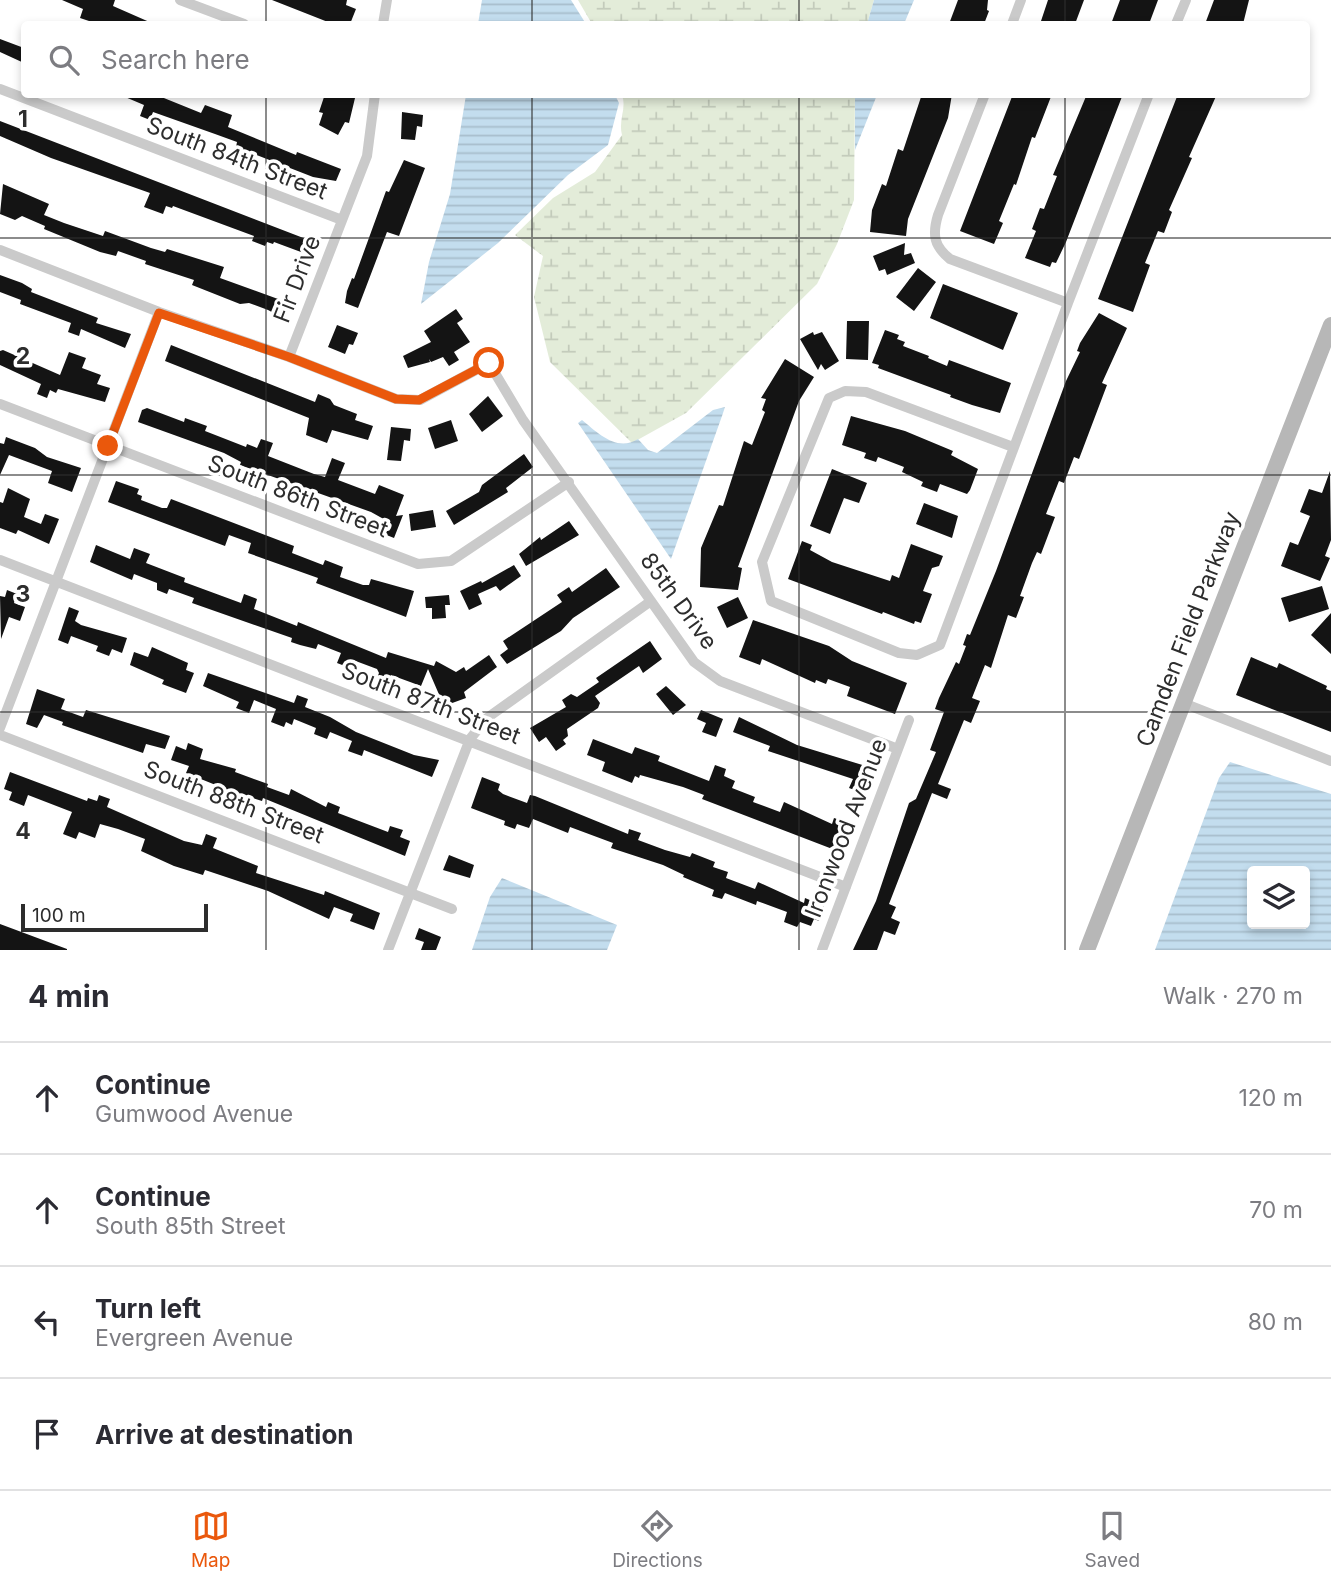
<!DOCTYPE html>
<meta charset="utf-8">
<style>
body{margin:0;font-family:Inter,sans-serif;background:#f2f2f3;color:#2b2b33}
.controls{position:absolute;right:21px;bottom:21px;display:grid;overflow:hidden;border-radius:7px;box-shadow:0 4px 10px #0003}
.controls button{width:63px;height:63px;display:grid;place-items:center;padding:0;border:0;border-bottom:2px solid #e1e1e2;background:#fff;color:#2b2b33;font:35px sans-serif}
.scale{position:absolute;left:21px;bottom:18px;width:187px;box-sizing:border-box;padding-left:7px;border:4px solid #2d2d2d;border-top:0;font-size:19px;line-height:24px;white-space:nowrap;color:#2d2d2d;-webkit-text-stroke:5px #fff;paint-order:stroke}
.stop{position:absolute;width:21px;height:21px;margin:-16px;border:5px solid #ea580c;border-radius:50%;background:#fff}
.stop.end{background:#ea580c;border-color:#fff;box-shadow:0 2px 7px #0008}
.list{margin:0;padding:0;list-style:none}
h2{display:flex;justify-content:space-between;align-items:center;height:91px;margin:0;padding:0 28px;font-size:30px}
h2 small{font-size:23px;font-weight:400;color:#7c7c81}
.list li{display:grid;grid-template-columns:46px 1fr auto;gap:21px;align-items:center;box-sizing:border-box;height:112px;padding:0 28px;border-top:2px solid #e1e1e2}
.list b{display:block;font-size:26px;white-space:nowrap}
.list p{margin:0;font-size:23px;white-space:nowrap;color:#7c7c81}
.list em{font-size:23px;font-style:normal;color:#7c7c81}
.icon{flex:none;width:38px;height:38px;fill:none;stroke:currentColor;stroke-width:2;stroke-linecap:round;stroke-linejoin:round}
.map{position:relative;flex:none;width:1331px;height:950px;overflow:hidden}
.search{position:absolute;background:#fff;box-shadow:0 4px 10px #0003;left:21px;right:21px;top:21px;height:77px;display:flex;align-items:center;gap:18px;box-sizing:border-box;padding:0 24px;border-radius:7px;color:#7c7c81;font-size:26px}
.sheet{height:539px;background:#fff}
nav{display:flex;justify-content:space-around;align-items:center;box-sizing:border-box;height:98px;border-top:2px solid #e1e1e2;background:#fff;font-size:19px;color:#7c7c81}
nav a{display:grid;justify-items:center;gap:4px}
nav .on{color:#ea580c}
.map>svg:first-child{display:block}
.wetland{fill:url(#wetland-marsh)}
.water{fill:url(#water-rules);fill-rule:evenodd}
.building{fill:#141414}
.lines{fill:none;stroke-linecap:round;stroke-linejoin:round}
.street{stroke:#cacaca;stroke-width:10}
.secondary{stroke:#b7b7b7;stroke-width:16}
.route{stroke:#ea580c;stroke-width:9}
.grid{fill:none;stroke:#2d2d2d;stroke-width:2;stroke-opacity:0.55}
.labels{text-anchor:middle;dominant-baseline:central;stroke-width:7;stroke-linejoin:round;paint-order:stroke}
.street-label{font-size:23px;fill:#2d2d2d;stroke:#fff}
.grid-label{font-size:23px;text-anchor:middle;font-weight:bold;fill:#2d2d2d;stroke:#fff;stroke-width:7;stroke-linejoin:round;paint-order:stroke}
</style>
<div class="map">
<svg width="1331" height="950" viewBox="0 0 1331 950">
<defs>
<pattern id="wetland-marsh" width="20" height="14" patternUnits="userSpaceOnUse" patternTransform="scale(1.75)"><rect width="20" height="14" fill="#e3ecd9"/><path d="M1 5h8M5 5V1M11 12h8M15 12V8" fill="none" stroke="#c3cbbb"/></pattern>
<pattern id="water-rules" width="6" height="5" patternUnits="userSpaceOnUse" patternTransform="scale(1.75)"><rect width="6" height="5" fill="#c3ddee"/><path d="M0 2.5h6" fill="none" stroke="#a8becc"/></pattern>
</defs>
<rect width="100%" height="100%" fill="#fff"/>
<!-- wetland -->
<path class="wetland" d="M578 0H874L867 24H592Z
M622 95H855L854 200 837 244 817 284 686 413 632 443 550 362 534 297 543 256 515 235 553 198 595 172 622 135C618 120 627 109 622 95Z"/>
<!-- water -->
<path class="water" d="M482 0H571L586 24H478Z
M874 0H914L904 24H867Z
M855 94 877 95 855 150Z
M466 95H615L619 103 608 145 568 175 498 243 421 304 429 262 450 194Z
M725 407 722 416 671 559 578 423 582 420C599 434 617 452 638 439L648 450 657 453 713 410Z
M1230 762 1331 794V950H1155L1219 778ZM1252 871H1305V924H1252Z
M502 878 617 925 607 950H472L490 897Z"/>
<!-- building -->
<path class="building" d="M62 0H115L113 6 154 24H98L80 18 83 9Z
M272 0H347L346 5 356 9 350 24H333Z
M958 0H988L987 10 989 11 984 24H949Z
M1048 0H1084L1075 24H1040Z
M1120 0H1158L1149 24H1111Z
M1214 0H1249L1243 24H1205Z
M0 39 24 48V63L0 52Z
M118 94H154L201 113 205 105 232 115 228 127 296 155 297 152 341 169 336 181 313 177 236 147 237 142 215 134 153 112 150 120 140 116 144 105Z
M325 94 355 98 349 123 345 122 338 135 319 125 323 113 319 112Z
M922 94H952L948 118 908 219 906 236 870 232 872 210 882 184 886 186 898 149 903 151Z
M1013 94H1052L1035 138 1032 137 1016 185 1014 184 999 221 1003 223 994 244 960 231Z
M1087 94H1123L1066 242 1056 263 1052 262 1050 267 1025 258 1036 231 1032 229 1040 208 1044 209 1057 176 1053 175Z
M1178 94H1217L1189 157 1192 158 1169 210 1172 212 1164 233 1158 231 1145 263 1150 265 1133 312 1098 299Z
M402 112 423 115 422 127 417 126 415 140 401 139Z
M0 121 306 239 313 244 309 255 274 242 273 244 267 242 265 246 252 241 254 236 173 206 172 208 166 206 163 214 144 207 150 193 51 158 0 136Z
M404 160 425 168 399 236 387 232 358 308 345 303 347 291 352 278 354 279 386 191 389 192Z
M3 184 49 204 44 215 64 223 103 236 105 231 151 248 165 252 167 249 224 267 220 278 289 303 283 318 268 310 249 303 240 304 192 285 194 280 145 264 146 261 118 251 116 256 100 252 44 229 45 226 22 216 15 220 0 214Z
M905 243 904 255 911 253 915 263 887 275 885 269 879 271 873 256Z
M918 268 936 282 914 311 896 297Z
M0 275 22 283 32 289 31 292 98 318 96 323 131 334 125 348 81 329 79 336 68 332 71 323 20 304 21 300 0 292Z
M943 284 1018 313 1003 350 930 318Z
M456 309 463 319 457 323 470 342 454 352 459 360 449 366 443 357 431 362 429 359 430 362 408 368 403 356 431 342 424 331Z
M1099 313 1127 328 1102 383 1107 385 1079 459 1074 457 1064 483 1059 481 1046 514 1055 517 1041 554 1037 552 1032 563 1020 596 1024 597 1016 618 1008 615 991 668 985 665 972 698 980 701 971 723 964 720 938 784 951 789 947 799 932 793 889 904 896 907 891 918 900 922 895 935 884 931 877 950H853L876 901 909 803 916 799 936 752 930 750 944 712 935 709 939 698 956 662 959 664 966 646 963 645 967 634 970 635 996 571 1066 381 1080 352 1077 351 1080 343Z
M847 321H869L868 360 846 359Z
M337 325 358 333 353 345 349 344 345 354 328 347Z
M885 330 899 335 897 339 905 342 903 346 929 356 928 358 947 366 949 360 1011 383 1000 413 972 405 950 397 951 395 878 368 879 365 872 363Z
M813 332 814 335 822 332 839 361 825 370 821 364 818 370 800 339Z
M171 345 315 402 318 394 330 399 334 405 357 414 355 420 373 426 368 440 332 430 327 443 306 435 309 418 165 361Z
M3 350 60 375 69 352 86 358 82 368 101 375 97 384 110 388 105 402 58 389 56 393 50 390 47 398 37 394 41 384 0 365V351Z
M785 359 814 377 799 401 738 567 742 568 738 590 700 587 701 548 719 505 723 506 744 441 752 445 765 412 762 410 766 399 761 398Z
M488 396 503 416 482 432 469 414Z
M147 408 184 422 185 418 207 426 205 431 246 447 247 444 257 448 261 439 273 443 268 456 314 474 325 477 332 458 345 463 338 480 375 494 379 485 404 495 396 516 403 515 394 538 384 534 389 522 371 512 240 465 241 462 224 453 138 422 142 410Z
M851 416 905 431 953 451 951 455 978 469 970 490 967 494 940 484 937 492 921 486 923 482 902 472 904 467 878 457 876 462 864 458 866 453 842 445Z
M451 420 458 441 435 449 428 428Z
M391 427 411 429 410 441 404 440 401 461 387 460Z
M6 437 35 448 47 457 81 468 72 492 48 483 52 471 9 455 0 475V443L4 444Z
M524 454 533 467 506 488 508 492 454 525 446 511 479 492 482 485Z
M832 469 867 483 859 503 844 498 830 534 810 526Z
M1330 471 1331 540 1325 556 1330 558 1320 581 1281 566 1290 542 1298 545 1310 516 1300 512 1309 489 1322 493Z
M116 481 139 489 137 494 142 496 141 500 162 508H167L171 499 294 546 292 553 323 565 325 560 343 567 340 577 363 585H369L371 579 414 591 406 617 316 583 318 578 248 553 251 543 229 535 225 546 108 502Z
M8 488 30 499 24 517 41 524 45 514 59 519 49 544 18 530 16 534 0 528V502L3 503Z
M924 503 958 516 952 538 916 524Z
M433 510 436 527 411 531 409 514Z
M569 521 579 535 526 566 519 554 540 537 541 540Z
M802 541 812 545 810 550 832 562 890 581 892 575 899 578 911 544 943 556 939 566 932 568 923 591 932 594 921 623 915 621 914 624 883 612 882 614 788 579Z
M96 545 130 559 134 548 150 554 146 563 185 578 184 582 241 603 244 594 257 599 254 609 297 626 298 622 386 658 388 652 434 666 436 661 456 672 464 667 466 671 489 655 497 667 464 692 466 698 444 706 428 669 421 686 391 675 386 687 375 683 379 673 377 669 353 660 350 668 337 663 341 653 318 644 316 649 300 645 291 642 292 638 192 603 194 598 169 589 167 594 157 590V583L134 574 132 580 90 562Z
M514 565 521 576 500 591 496 586 478 594 482 604 469 610 460 591 481 581 482 583Z
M606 568 620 587 573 618 561 631 507 664 500 655 508 649 503 641 562 602 557 595 569 587 572 592Z
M1322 586 1329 609 1289 622 1281 598Z
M7 590 17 594 14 603 25 607 20 621 9 617 1 639 0 596 5 597Z
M449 595 450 605H445L446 618 432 619V608H426L425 597Z
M738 597 748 618 727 628 717 607Z
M69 607 79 611 75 621 81 625 127 638 122 653 112 649 109 656 96 651 98 646 71 636 68 644 58 640Z
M1331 613V654L1311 635Z
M753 620 829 646 852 661 907 683 895 714 847 696 850 687 828 679 826 684 816 680 815 683 762 659 760 665 739 657Z
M650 641 662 659 643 673 639 666 595 696 600 703 598 708 567 729 568 736 563 740 566 744 556 751 546 737 539 742 530 728 566 707 562 700 571 694 577 697 599 682 596 678Z
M152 647 188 663 186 670 194 673 186 693 162 684 164 680 130 665 134 652 148 657Z
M1251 657 1277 668 1279 663 1327 686 1326 689 1331 691V732L1236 695Z
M208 673 294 703 297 695 308 699 305 707 330 717 356 732 414 755 439 760 432 777 364 750 362 756 348 751 352 741 330 732 327 739 314 734 316 728 294 719 292 725 286 722 284 727 271 722 276 709 254 700 249 713 236 708 239 702 203 686Z
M666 686 686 705 673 715 656 694Z
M37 689 65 699 61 709 83 717 86 710 170 736 165 749 146 744 143 753 62 725 63 722 44 715 37 728 26 724Z
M701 710 723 719 716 737 702 732 706 723 697 719Z
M739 717 797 745 869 767 860 792 849 788 853 779 768 751 770 746 733 732Z
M593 739 632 754 635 747 660 756 658 761 709 781 715 765 726 769 724 776 735 781 732 788 755 797 753 802 780 812 784 802 832 824 834 818 846 822 835 850 702 799 704 795 683 787 640 775 639 778 635 776 632 783 602 771 605 762 587 755Z
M188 743 203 749 200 759 236 769 235 772 268 784 267 787 289 795 291 789 326 807 328 802 340 807 338 813 388 832 390 826 403 830 400 837 410 841 405 856 263 798 262 801 228 790 186 773 189 766 171 760 176 746 186 750Z
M10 772 87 801 88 798 97 801 99 795 110 799 107 807 184 841 202 845 206 834 217 838 213 848 258 866 256 873 324 895 325 891 380 913 374 930 350 921 353 914 334 907 329 919 268 891 205 870 203 875 174 866 141 851 145 839 118 829 100 824 95 838 79 832 76 839 63 834 72 812 28 795 24 806 9 800 12 792 4 789Z
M482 777 500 784 498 790 503 794 527 803 530 795 535 796 628 834 629 829 641 833 638 840 665 850 690 857 692 853 715 862 713 867 728 872 726 878 755 889 758 882 804 903 805 898 824 906 819 921 814 919 811 926 800 922 797 927 784 922 787 912 757 901 756 905 725 893 722 899 712 896 714 890 683 877 684 875 663 865 611 848 613 843 570 827 568 833 533 819 529 828 517 824 515 829 504 825 505 821 471 808Z
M449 855 474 865 470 878 443 870Z
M0 924 67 949V950H0Z
M419 928 441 937 436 950H421L424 942 415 939Z"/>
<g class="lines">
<!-- street -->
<path class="street" d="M180 0 244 24
M383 24 387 0
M1012 24 1021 0
M1176 24 1186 0
M0 89 342 220
M985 94 938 215C932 235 934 246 950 259L1068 303 1149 94
M0 250 159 312 289 357 396 399 420 400 489 363 523 420 694 662 720 681 898 749
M289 357 367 156 375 94
M0 404 418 564 451 561 569 482
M1013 447 866 392 845 391 829 398 762 562 771 601 899 653 917 655 940 645 1068 303
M0 560 846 887
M1183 703 1331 761
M0 728 159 312
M0 735 452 909
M388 950 470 739 487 718 651 601
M822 950 909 720"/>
<!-- secondary -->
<path class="secondary" d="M1087 950 1331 325"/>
</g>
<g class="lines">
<!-- route -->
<path class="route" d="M108 446 159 313 289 357 396 399 419 400 489 363"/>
</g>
<!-- grid -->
<path class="grid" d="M266 0V24M532 0V24M799 0V24M1065 0V24M266 94V950M532 94V950M799 94V950M1065 94V950M0 238H1331M0 475H1331M0 712H1331"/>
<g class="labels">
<!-- street labels -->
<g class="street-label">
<text transform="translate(237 158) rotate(21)">South 84th Street</text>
<text transform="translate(297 279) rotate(-69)">Fir Drive</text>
<text transform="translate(298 496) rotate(21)">South 86th Street</text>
<text transform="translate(679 601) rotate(54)">85th Drive</text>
<text transform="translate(1188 629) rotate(-69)">Camden Field Parkway</text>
<text transform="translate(431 703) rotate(21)">South 87th Street</text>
<text transform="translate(234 802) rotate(21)">South 88th Street</text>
<text transform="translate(846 828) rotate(-69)">Ironwood Avenue</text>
</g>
</g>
<g class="grid-label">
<text x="23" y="127">1</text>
<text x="23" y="364">2</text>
<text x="23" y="602">3</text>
<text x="23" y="839">4</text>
</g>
</svg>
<div class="controls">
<button><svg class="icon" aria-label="layers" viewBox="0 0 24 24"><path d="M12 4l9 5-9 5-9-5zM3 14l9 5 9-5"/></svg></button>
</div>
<div class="scale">100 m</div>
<div class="stop" style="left:489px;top:363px"></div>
<div class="stop end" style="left:108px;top:446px"></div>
<div class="search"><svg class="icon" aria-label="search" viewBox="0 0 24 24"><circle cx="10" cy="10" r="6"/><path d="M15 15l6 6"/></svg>Search here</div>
</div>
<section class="sheet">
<h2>4 min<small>Walk · 270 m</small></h2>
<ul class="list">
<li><svg class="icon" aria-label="ahead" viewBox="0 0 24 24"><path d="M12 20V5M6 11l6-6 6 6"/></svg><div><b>Continue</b><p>Gumwood Avenue</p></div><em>120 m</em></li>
<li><svg class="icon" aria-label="ahead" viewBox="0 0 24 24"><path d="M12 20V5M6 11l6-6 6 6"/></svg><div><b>Continue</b><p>South 85th Street</p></div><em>70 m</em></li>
<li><svg class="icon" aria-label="left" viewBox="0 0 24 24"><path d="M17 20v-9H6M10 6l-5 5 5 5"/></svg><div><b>Turn left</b><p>Evergreen Avenue</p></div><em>80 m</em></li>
<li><svg class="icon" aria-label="arrive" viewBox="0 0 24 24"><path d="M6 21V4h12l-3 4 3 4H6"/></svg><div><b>Arrive at destination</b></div></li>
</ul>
</section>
<nav>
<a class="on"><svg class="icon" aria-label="map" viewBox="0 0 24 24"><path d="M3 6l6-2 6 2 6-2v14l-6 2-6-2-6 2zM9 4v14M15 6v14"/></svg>Map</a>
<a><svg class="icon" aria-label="directions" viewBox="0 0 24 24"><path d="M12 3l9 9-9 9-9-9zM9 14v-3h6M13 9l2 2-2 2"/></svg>Directions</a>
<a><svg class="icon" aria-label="saved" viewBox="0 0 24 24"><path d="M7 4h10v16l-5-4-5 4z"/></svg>Saved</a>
</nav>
